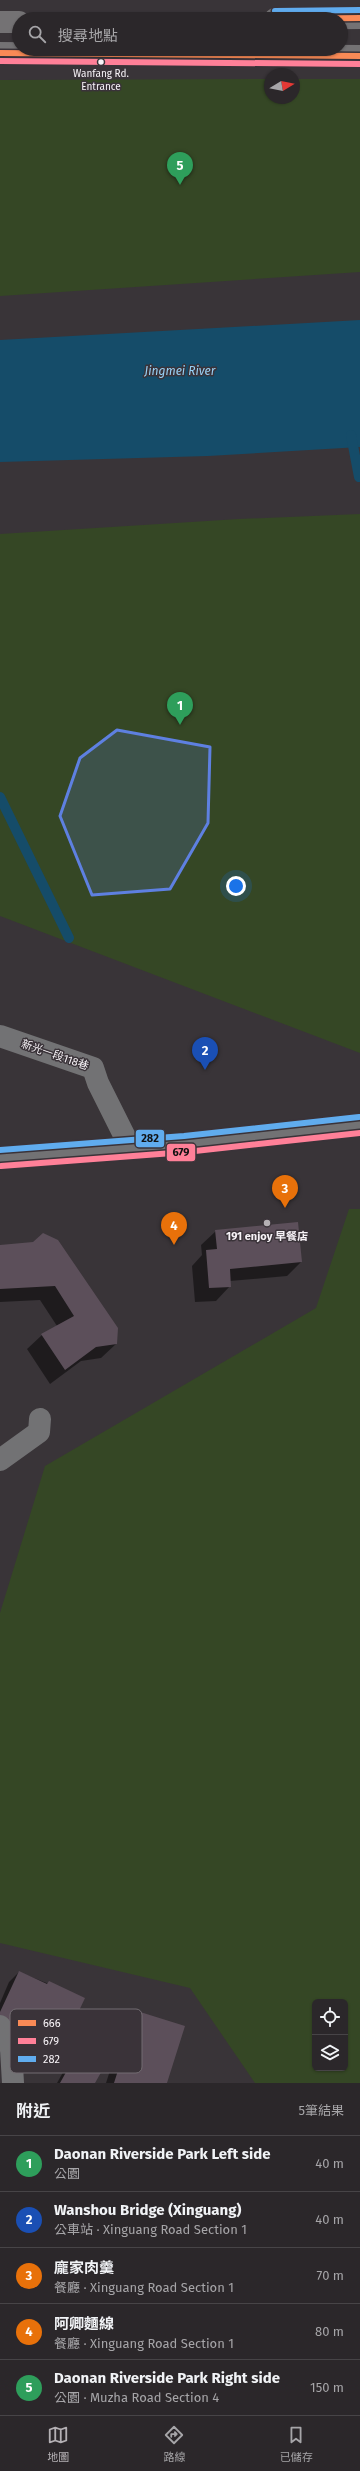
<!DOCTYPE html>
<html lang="zh-TW">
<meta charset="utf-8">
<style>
body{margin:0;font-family:"Fira Sans","Noto Sans TC",sans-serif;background:#373336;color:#f1f3f6}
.controls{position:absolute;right:12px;bottom:12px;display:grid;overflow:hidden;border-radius:6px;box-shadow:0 1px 3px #0004}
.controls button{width:36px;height:36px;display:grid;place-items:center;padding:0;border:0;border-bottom:1px solid #474447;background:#2b272a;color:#f1f3f6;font:20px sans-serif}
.compass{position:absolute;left:264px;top:68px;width:36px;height:36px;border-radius:50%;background:#2b272a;box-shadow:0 1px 3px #0004;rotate:80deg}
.you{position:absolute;left:236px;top:886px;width:14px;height:14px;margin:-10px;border:3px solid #fff;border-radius:50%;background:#1a73e8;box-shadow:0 0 0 6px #1a73e833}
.badge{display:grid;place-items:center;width:26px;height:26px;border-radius:50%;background:#b4b0b4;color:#fff;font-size:13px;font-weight:700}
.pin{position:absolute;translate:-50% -33px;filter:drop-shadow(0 1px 2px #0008)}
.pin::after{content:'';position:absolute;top:21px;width:14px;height:12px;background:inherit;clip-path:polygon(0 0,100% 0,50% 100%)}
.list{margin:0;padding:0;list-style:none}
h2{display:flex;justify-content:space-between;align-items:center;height:52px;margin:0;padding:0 16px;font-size:17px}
h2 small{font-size:13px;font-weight:400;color:#a6a5a8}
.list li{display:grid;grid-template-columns:26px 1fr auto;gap:12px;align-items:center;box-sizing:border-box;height:56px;padding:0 16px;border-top:1px solid #474447}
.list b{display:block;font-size:15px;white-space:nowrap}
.list p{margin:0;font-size:13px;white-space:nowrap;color:#a6a5a8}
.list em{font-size:13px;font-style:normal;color:#a6a5a8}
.icon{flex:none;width:22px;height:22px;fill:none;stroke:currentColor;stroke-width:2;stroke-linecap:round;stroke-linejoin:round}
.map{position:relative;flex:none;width:360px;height:2083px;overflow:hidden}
.search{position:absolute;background:#2b272a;box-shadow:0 1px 3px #0004;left:12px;right:12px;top:12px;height:44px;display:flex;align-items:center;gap:10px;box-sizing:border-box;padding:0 14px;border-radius:22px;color:#a6a5a8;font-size:15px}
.sheet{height:332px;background:#2b272a}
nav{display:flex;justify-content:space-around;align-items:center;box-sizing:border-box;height:56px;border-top:1px solid #474447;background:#2b272a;font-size:11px;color:#a6a5a8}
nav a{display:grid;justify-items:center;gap:2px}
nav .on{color:#b4b0b4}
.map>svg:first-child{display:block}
.green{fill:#354725;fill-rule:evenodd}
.water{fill:#154c69}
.shadow{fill:#0007}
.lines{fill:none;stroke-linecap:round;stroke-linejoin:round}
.stream{stroke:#154c69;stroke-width:10}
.building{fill:#5c4f5a}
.minor{stroke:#727274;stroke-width:22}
.major{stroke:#747274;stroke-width:22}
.bus-1-casing{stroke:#3a3339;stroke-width:9}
.bus-2-casing{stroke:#3a3339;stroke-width:9}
.bus-3-casing{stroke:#3a3339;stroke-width:9}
.bus-1{stroke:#f98a56;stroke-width:6}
.bus-2{stroke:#ff8098;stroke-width:6}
.bus-3{stroke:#60acee;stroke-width:6}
.marked{fill:#5e80e1;fill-opacity:0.2;stroke:#5e80e1;stroke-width:3;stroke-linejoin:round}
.bus-dot{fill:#f7f3f7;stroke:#3a3339;stroke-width:1.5}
.poi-dot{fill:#b4b0b4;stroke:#3a3339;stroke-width:1.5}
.labels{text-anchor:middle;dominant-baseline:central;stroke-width:3;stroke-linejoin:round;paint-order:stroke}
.bus-label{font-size:10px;fill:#f7f3f7;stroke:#3a3339}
.street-label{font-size:11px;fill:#f7f3f7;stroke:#3a3339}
.poi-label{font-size:11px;font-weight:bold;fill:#f7f3f7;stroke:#3a3339}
.water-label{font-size:12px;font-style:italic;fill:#98d1f6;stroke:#3a3339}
.key{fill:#3a3339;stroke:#736d72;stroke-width:1}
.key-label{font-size:11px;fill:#f7f3f7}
.line-badge{stroke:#3a3339;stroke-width:1.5}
.pale-badge-label{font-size:11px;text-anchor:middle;font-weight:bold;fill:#111}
</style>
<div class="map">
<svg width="360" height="2083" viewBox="0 0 360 2083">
<rect width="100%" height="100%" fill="#393438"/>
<!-- green -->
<path class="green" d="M270 79V98H294V79H360V272L0 296V80Z
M360 514V1053L0 916V534L239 519Z
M349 1209H360V2083H255L190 1988 0 1943V1613L45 1466 316 1308ZM315 2002H345V2068H315Z"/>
<!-- water -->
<path class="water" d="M360 320V447L208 456 0 462V340Z"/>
<!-- shadow -->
<path class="shadow" d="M216 1231 301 1262 287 1276 230 1281V1286L216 1301 195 1302 192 1266 202 1255 201 1245Z
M33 1243 116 1344 101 1358 81 1361 50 1384 27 1349 42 1335 57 1326 40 1300 0 1302V1246Z
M19 1972 84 1998 61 2047 51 2057 0 2033V2003L9 1982Z
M137 2012 166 2083H106L125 2024Z
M94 2026V2083H57L84 2035Z"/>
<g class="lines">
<!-- stream -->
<path class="stream" d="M351 435 359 477
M0 797 69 938"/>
</g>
<!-- building -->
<path class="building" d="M298 1222 302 1262 230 1269 231 1287 209 1288 206 1250 217 1249 215 1230Z
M43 1233 58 1240 118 1328 117 1344 96 1347 65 1370 41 1334 74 1316 55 1286 0 1289V1245L33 1242Z
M19 1971 47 1984 49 1981 85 1998 62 2047 0 2018V2012Z
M137 2011 185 2026 167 2083H114Z
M93 2024 120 2039 95 2083H60Z"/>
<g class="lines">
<!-- minor -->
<path class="minor" d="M0 1036 93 1068 98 1083 131 1149
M0 1158 185 1144 360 1125
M0 1460 39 1432 40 1419
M0 2026 11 2049 13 2083"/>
<!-- major -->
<path class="major" d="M275 19 360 18
M0 22H19
M0 53 360 56"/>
<defs>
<path id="bus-1" d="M275 19 360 18
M0 53 360 56"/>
<path id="bus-2" d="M0 61 360 64
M1 1166 186 1152 360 1133"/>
<path id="bus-3" d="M275 11 360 10
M0 1150 184 1136 359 1117"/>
</defs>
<!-- bus-1 casing -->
<use href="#bus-1" class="bus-1-casing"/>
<!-- bus-2 casing -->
<use href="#bus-2" class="bus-2-casing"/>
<!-- bus-3 casing -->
<use href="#bus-3" class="bus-3-casing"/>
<!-- bus-1 -->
<use href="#bus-1" class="bus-1"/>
<!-- bus-2 -->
<use href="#bus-2" class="bus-2"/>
<!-- bus-3 -->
<use href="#bus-3" class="bus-3"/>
</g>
<!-- marked area -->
<path class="marked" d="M117 730 210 747 208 823 170 889 92 895 60 816 80 758Z"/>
<!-- markers -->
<circle class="bus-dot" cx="101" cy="62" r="3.5"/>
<circle class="poi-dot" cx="267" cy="1223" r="4"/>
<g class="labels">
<!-- bus labels -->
<g class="bus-label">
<text x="101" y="74">Wanfang Rd.<tspan x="101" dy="13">Entrance</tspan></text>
</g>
<!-- street labels -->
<g class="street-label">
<text transform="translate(55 1055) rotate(19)">新光一段118巷</text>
</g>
<!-- poi labels -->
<g class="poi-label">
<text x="267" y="1236">191 enjoy 早餐店</text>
</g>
<!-- water labels -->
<g class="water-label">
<text x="180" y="371">Jingmei River</text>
</g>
</g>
<!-- legend -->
<rect x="10" y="2009" width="132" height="64" rx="6" class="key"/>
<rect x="18" y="2020" width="18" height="6" fill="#f98a56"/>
<rect x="18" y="2038" width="18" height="6" fill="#ff8098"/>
<rect x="18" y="2056" width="18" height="6" fill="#60acee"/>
<g class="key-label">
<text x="43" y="2027">666</text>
<text x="43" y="2045">679</text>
<text x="43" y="2063">282</text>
</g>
<g class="line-badge">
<rect x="135" y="1129" width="30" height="19" rx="4" fill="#60acee"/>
<rect x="166" y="1143" width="30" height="19" rx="4" fill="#ff8098"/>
</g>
<g class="pale-badge-label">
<text x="150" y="1142">282</text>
<text x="181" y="1156">679</text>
</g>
</svg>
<div class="controls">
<button><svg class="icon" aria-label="locate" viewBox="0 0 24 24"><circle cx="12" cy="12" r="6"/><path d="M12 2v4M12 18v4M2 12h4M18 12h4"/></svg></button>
<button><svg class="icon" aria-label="layers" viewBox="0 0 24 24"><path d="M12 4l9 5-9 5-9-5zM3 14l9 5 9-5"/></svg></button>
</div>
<svg class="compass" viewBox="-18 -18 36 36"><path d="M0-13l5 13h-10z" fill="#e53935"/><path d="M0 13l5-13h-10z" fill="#a6a5a8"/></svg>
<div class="you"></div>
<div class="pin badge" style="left:180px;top:725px;background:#2e9e5b">1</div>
<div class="pin badge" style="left:205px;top:1070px;background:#1a4fb4">2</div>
<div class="pin badge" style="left:285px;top:1208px;background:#e8710a">3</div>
<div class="pin badge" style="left:174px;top:1245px;background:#e8710a">4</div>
<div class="pin badge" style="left:180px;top:185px;background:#2e9e5b">5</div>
<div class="search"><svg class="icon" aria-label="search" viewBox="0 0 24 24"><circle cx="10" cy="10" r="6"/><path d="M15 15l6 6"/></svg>搜尋地點</div>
</div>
<section class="sheet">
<h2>附近<small>5筆結果</small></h2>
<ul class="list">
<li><span class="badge" style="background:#2e9e5b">1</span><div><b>Daonan Riverside Park Left side</b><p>公園</p></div><em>40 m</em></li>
<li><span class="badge" style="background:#1a4fb4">2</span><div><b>Wanshou Bridge (Xinguang)</b><p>公車站 · Xinguang Road Section 1</p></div><em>40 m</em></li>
<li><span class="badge" style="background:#e8710a">3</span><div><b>龐家肉羹</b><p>餐廳 · Xinguang Road Section 1</p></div><em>70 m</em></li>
<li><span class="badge" style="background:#e8710a">4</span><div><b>阿卿麵線</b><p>餐廳 · Xinguang Road Section 1</p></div><em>80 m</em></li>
<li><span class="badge" style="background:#2e9e5b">5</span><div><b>Daonan Riverside Park Right side</b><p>公園 · Muzha Road Section 4</p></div><em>150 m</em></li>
</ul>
</section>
<nav>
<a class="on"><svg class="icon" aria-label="map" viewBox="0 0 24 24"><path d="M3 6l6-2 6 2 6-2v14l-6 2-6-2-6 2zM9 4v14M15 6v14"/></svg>地圖</a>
<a><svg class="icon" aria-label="directions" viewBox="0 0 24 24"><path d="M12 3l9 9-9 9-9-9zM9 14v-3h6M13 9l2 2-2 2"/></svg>路線</a>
<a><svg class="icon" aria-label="saved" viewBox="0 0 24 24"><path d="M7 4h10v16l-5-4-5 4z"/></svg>已儲存</a>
</nav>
